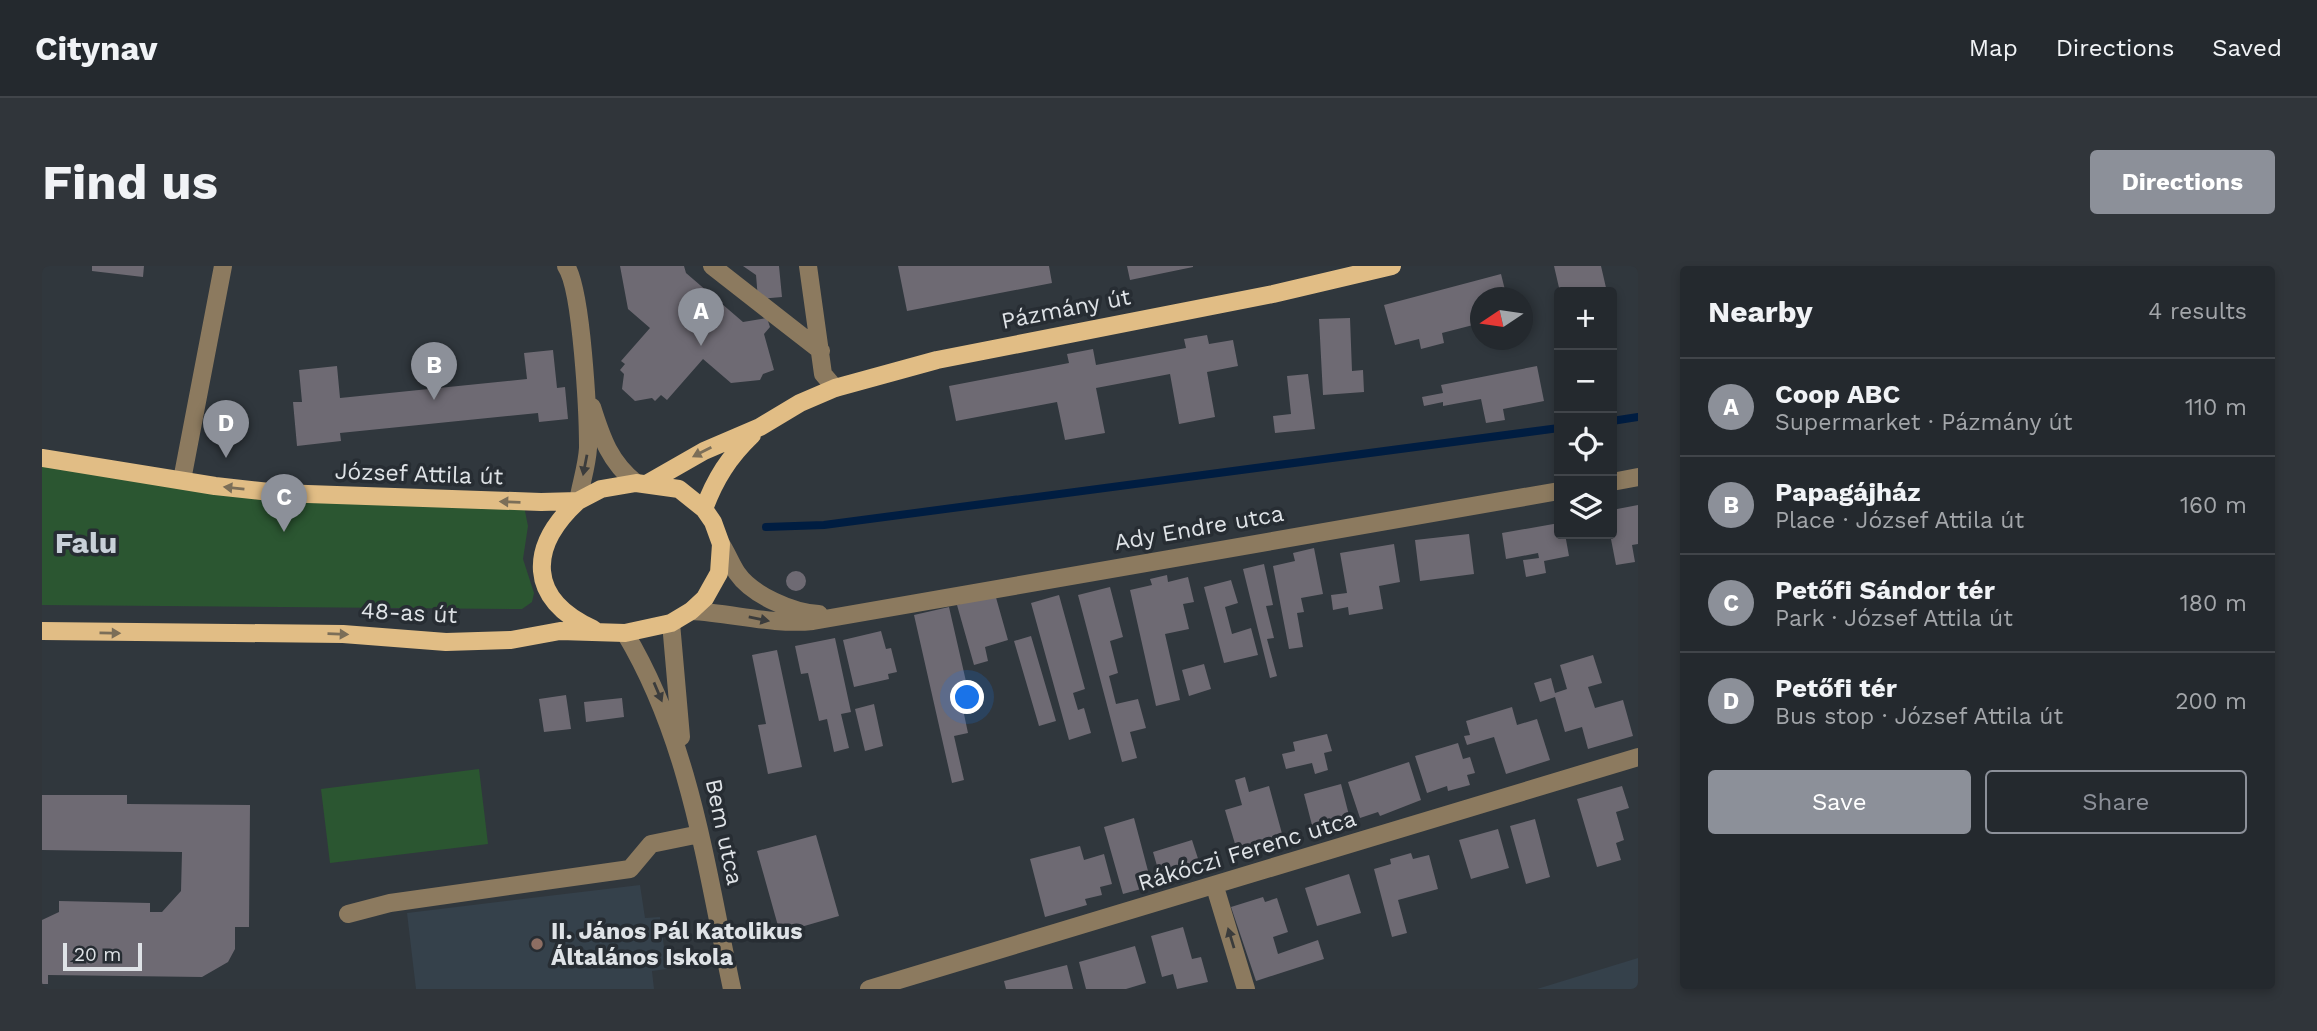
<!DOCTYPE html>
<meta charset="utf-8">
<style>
body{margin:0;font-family:"Work Sans",sans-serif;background:#30353a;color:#f1f3f6}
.controls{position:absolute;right:21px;top:21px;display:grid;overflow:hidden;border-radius:7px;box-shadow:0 4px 10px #0003}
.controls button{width:63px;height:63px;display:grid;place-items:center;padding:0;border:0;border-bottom:2px solid #41454a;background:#24292e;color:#f1f3f6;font:35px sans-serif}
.compass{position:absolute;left:1428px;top:21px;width:63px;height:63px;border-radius:50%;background:#24292e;box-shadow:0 4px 10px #0003;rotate:257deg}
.scale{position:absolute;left:21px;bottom:18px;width:79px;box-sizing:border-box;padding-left:7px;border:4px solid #dfe3e7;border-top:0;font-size:19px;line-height:24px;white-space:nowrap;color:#dfe3e7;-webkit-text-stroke:5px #272d33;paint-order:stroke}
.you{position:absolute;left:926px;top:432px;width:24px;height:24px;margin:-18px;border:5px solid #fff;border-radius:50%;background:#1a73e8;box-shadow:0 0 0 10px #1a73e833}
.badge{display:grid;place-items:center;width:46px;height:46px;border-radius:50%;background:#8c9099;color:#fff;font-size:23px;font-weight:700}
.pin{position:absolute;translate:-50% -58px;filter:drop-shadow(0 2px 4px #0008)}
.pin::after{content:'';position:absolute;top:37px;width:24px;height:21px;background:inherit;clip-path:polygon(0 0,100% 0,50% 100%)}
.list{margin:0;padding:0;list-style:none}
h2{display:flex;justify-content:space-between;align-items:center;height:91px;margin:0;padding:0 28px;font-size:30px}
h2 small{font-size:23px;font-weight:400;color:#a3a6aa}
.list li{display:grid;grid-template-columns:46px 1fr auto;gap:21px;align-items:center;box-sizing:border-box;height:98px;padding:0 28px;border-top:2px solid #41454a}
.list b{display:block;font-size:26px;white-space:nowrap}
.list p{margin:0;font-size:23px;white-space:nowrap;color:#a3a6aa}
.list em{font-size:23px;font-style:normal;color:#a3a6aa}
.actions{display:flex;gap:14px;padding:21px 28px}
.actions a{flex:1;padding:16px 0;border:2px solid #8c9099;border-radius:7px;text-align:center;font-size:24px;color:#8c9099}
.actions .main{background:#8c9099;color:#fff}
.icon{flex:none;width:38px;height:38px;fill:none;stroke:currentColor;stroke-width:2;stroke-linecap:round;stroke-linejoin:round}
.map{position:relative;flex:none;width:1596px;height:723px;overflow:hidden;border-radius:7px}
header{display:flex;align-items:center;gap:42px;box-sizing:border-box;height:98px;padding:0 35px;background:#24292e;border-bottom:2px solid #41454a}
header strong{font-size:33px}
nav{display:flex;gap:38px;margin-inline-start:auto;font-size:24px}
.intro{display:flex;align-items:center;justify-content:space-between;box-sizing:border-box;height:168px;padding:0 42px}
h1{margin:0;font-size:49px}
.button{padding:18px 32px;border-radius:7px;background:#8c9099;color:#fff;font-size:24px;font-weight:700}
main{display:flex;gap:42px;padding:0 42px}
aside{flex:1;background:#24292e;border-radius:7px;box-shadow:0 4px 10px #0003}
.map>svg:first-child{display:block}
.built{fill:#35414b}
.green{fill:#2b5631}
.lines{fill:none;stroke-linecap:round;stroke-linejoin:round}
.stream{stroke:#001d41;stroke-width:8}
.building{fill:#6e6a73}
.minor{stroke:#8c7a5f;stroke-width:18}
.major{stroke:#e1bd85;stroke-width:18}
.oneway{fill:#7b6e58}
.oneway2{fill:#3b3c3c}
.education-dot{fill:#8d6e63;stroke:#272d33;stroke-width:2.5}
.labels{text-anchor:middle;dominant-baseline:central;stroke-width:7;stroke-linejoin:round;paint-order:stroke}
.street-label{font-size:23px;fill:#dfe3e7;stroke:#272d33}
.poi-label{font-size:23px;font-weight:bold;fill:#dfe3e7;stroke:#272d33;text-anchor:start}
.district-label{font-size:30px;font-weight:bold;fill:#c8d0d8;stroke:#272d33}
</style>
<header>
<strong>Citynav</strong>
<nav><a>Map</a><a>Directions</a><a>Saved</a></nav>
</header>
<div class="intro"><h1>Find us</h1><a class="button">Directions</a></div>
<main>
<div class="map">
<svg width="1596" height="723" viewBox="0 0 1596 723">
<rect width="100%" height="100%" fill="#30373d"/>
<!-- built -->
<path class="built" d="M598 619 603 652 618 651 625 703 610 705 612 723H374L365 647Z
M1596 692V723H1495Z"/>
<!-- green -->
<path class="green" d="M0 197 181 223 482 240 486 260 481 293 492 327 490 336 480 343 0 339Z
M437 503 446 578 288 597 279 523Z"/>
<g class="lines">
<!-- stream -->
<path class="stream" d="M1570 155 1596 151
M724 261 782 259 1517 162"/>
</g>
<!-- building -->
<path class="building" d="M50 0H102L101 11 50 5Z
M578 0H642L644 7 701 56 725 52 728 61 722 68 732 104 721 108 718 114 689 117 661 93 625 134 619 129 613 135 610 132 593 135 580 123 582 108 578 104 583 98 579 95 608 62 586 43Z
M701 0H737L740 31 716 33 714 9Z
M856 0H1007L1010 17 865 45Z
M1085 0H1151V1L1088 14Z
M1512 0H1559L1565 26H1518Z
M1459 8 1465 32H1438V68L1435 58 1400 67 1402 77 1379 83 1377 73 1353 79 1342 39Z
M1308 52 1310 105 1321 104 1322 126 1281 129 1277 53Z
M1165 69 1167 78 1191 74 1196 100 1165 106 1173 151 1137 158 1128 108 1054 122 1063 167 1023 174 1015 136 914 155 907 120 1027 97 1025 88 1051 83 1054 99 1144 82 1142 73Z
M511 84 515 122 523 121 526 153 497 156 496 147 298 167 299 175 255 180 251 136H260L257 104 295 100 298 132 485 113 482 87Z
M1495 100 1502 135 1461 143 1463 154 1444 157 1439 133 1401 140V136L1382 140 1380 131 1401 127 1399 119Z
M1266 108 1273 163 1233 167 1231 150 1249 148 1245 110Z
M1596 239V278L1590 279 1593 296 1574 299 1568 268 1570 244Z
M1517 257V268H1523L1527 290 1502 295 1504 307 1484 311 1481 294 1497 292 1496 287 1464 293 1460 267Z
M1427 268 1432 308 1378 315 1373 274Z
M1352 278 1358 316 1337 320 1341 343 1307 349 1306 341 1291 344 1289 329 1305 327 1298 287Z
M1272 282 1281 328 1259 332 1262 346 1255 347 1261 381 1247 383 1231 300 1253 295 1251 287Z
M1222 298 1231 339 1224 340 1232 372 1225 373 1235 410 1228 412 1201 303Z
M744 315a10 10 0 1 1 20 0a10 10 0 1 1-20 0Z
M1125 309 1126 316 1146 311 1152 336 1141 338 1147 363 1123 368 1138 434 1114 440 1088 324 1110 319 1108 313Z
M1189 314 1196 337 1183 341 1190 368 1209 362 1216 389 1182 397 1162 321Z
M1068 321 1081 371 1068 375 1076 407 1067 410 1074 438 1096 433 1104 462 1088 466 1095 492 1080 496 1036 329Z
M953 328 966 374 943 381 946 395 932 399 915 339Z
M1017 329 1043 423 1031 427 1036 444 1042 442 1049 467 1027 474 989 337Z
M907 341 931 446 922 448 926 467 912 470 922 514 910 517 872 349Z
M839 365 844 383 849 382 855 406 846 408 847 413 812 421 801 374Z
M989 370 1014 455 997 460 972 375Z
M793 372 809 446 799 448 807 482 792 486 785 453 777 455 766 407 759 408 753 380Z
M735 384 760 501 726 508 716 459 724 458 710 389Z
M1551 389 1560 417 1546 421 1553 442 1581 434 1591 470 1546 483 1540 461 1523 466 1513 431 1498 436 1492 417 1509 412 1513 427 1525 423 1518 399Z
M1162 398 1169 423 1147 430 1140 404Z
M524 429 529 463 502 466 497 433Z
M580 432 582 451 544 456 542 436Z
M832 438 841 480 823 485 813 443Z
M1470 441 1475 459 1495 453 1508 494 1464 508 1452 471 1425 479 1422 470 1428 469 1424 455Z
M1285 468 1290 485 1282 487 1286 504 1273 508 1270 497 1244 503 1240 488 1253 485 1251 476Z
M1416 477 1421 493 1428 491 1433 507 1425 509 1428 519 1406 525 1405 520 1385 527 1373 490Z
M1367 496 1379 534 1338 550 1336 546 1318 552 1306 516Z
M1203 511 1207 526 1227 520 1242 575 1196 588 1183 544 1200 539 1193 514Z
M1299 518 1309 557 1272 567 1262 528Z
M1580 520 1587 542 1574 546 1582 574 1574 577 1579 594 1555 601 1535 533Z
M0 529H85V538L208 539 207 661H193V683L186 696 160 711 6 709V718H0V654L17 646V635L108 637V646H120L139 625 140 586 0 584Z
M1092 552 1110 620 1081 628 1062 561Z
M1493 553 1508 611 1484 618 1468 560Z
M1456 563 1467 602 1429 613 1417 574Z
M774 569 797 650 738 667 715 585Z
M1150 574 1160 605 1120 617 1111 586Z
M1038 580 1042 594 1062 588 1070 618 1058 621 1060 629 1043 633 1045 639 1003 651 988 593Z
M1369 587 1371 593 1387 589 1396 623 1356 634 1365 667 1350 671 1332 603 1349 598 1348 593Z
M1307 608 1319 647 1275 660 1263 622Z
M1221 631 1223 636 1235 632 1246 666 1231 671 1236 688 1276 674 1282 693 1214 715 1189 641Z
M1141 661 1150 693 1159 691 1166 716 1135 723 1131 708 1120 711 1109 670Z
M1093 680 1104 717 1084 723H1044L1037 696Z
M1025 699 1031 723H964L962 715Z"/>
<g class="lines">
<!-- minor -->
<path class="minor" d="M524 0C540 23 546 149 546 182 545 200 539 217 536 235
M670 0 779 85
M766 0 781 108 793 122
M550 141C560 173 568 196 594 217
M140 214 181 0
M1570 216 1596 211
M679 278C685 287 689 298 695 307 710 329 751 347 777 348
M649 345C690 347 730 359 771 355L1517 225
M629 357 639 471
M583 367C648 475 664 601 690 723
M1173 621 1204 723
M306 648 348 637 588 603 609 578 658 568
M827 723 1596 491"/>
<!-- major -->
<path class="major" d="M0 192 173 220 237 227 499 236 536 235 559 223 594 217 637 223 662 243 671 256 679 278 677 307 663 332 649 345 629 357 583 367 518 365 469 374 404 376 301 368 0 365
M606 217 662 185 718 161 758 137 793 122 895 94 1231 28 1350 0
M536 235C486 281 485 333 551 363
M662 243C673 213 687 191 710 169"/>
</g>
<!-- one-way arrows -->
<defs><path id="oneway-solid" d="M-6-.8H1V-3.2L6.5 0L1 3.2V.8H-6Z" transform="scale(1.75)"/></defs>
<g class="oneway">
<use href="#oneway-solid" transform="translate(660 186) rotate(153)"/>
<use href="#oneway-solid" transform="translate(192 222) rotate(-174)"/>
<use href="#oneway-solid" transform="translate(468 236) rotate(-178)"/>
<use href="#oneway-solid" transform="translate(68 367) rotate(1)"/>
<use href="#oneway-solid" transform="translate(296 368) rotate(2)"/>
</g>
<g class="oneway2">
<use href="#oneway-solid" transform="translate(543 199) rotate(101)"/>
<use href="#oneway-solid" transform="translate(717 353) rotate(12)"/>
<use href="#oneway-solid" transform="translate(616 426) rotate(67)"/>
<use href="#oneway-solid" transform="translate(1189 672) rotate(-107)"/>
</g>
<!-- markers -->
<circle class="education-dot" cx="495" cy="678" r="7"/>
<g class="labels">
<!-- street labels -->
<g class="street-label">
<text transform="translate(1024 43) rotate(-11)">Pázmány út</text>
<text transform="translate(377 208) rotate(2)">József Attila út</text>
<text transform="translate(1157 262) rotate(-10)">Ady Endre utca</text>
<text transform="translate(367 347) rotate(3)">48-as út</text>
<text transform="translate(682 566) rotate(78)">Bem utca</text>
<text transform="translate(1205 585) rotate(-17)">Rákóczi Ferenc utca</text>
</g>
<!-- poi labels -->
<g class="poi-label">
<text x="509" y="665">II. János Pál Katolikus<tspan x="509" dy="26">Általános Iskola</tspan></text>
</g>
<!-- district labels -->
<g class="district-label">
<text x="44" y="276">Falu</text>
</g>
</g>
</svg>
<div class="controls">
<button>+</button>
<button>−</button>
<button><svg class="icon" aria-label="locate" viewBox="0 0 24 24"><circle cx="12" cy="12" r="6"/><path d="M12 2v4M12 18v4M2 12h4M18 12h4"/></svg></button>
<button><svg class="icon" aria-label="layers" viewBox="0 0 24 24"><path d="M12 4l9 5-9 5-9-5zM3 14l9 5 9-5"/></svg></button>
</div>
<svg class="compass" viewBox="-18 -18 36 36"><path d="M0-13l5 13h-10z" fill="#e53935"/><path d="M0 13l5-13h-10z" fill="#a3a6aa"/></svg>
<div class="scale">20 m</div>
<div class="you"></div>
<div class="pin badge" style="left:659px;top:80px">A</div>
<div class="pin badge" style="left:392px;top:134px">B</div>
<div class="pin badge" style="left:242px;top:266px">C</div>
<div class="pin badge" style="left:184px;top:192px">D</div>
</div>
<aside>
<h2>Nearby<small>4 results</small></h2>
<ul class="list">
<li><span class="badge">A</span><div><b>Coop ABC</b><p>Supermarket · Pázmány út</p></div><em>110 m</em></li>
<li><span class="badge">B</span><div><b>Papagájház</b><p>Place · József Attila út</p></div><em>160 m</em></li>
<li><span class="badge">C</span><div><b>Petőfi Sándor tér</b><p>Park · József Attila út</p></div><em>180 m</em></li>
<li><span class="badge">D</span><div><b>Petőfi tér</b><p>Bus stop · József Attila út</p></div><em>200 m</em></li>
</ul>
<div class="actions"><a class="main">Save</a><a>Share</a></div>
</aside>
</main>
